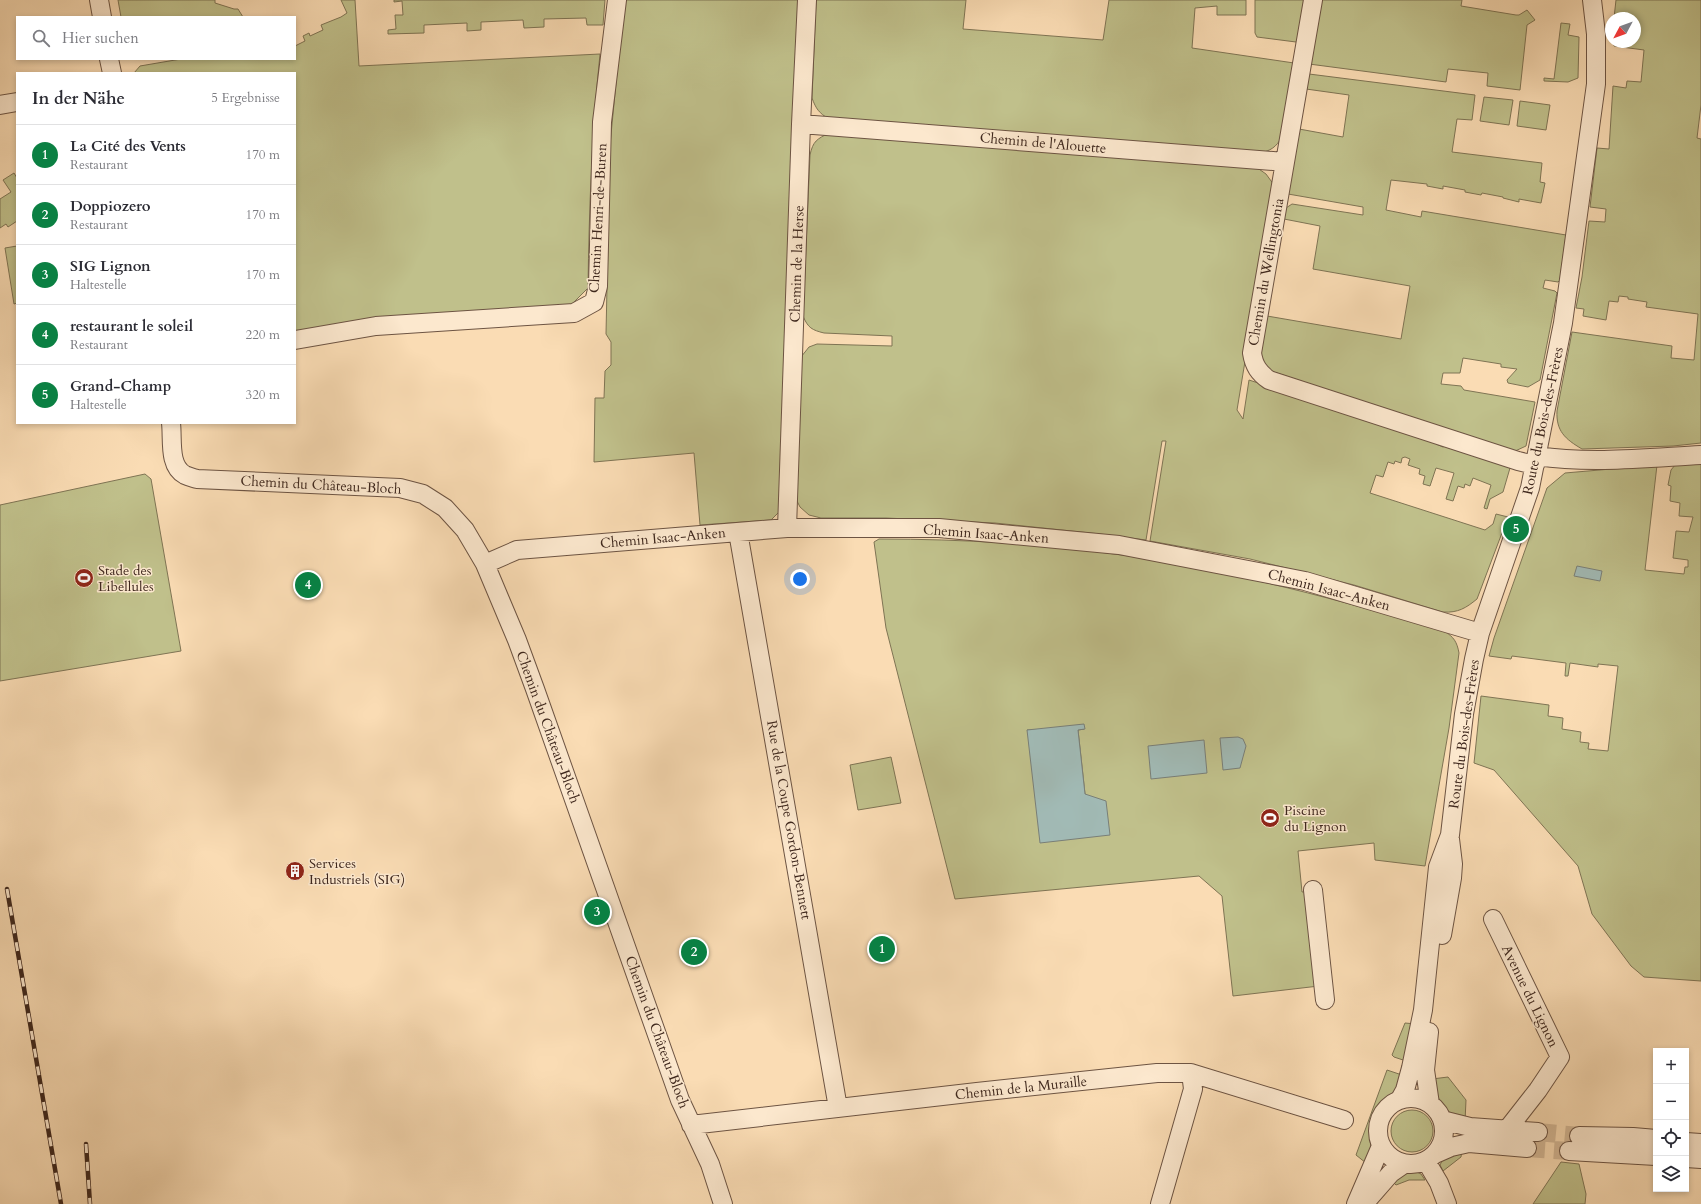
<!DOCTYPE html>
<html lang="de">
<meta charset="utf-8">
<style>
body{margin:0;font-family:Cardo,serif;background:#f7f7f7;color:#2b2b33}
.controls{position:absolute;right:12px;bottom:12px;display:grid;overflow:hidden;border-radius:0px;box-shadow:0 2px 6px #0003}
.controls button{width:36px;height:36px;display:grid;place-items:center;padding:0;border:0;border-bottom:1px solid #e1e1e2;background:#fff;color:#2b2b33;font:20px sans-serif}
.compass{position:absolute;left:1605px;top:12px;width:36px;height:36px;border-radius:50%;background:#fff;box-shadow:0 2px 6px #0003;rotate:229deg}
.you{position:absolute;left:800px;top:579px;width:14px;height:14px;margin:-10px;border:3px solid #fff;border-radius:50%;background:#1a73e8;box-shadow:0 0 0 6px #1a73e833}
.badge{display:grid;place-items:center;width:26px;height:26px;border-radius:50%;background:#0b8043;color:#fff;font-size:13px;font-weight:700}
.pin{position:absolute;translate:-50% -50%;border:2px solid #fff;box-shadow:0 1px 4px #0006}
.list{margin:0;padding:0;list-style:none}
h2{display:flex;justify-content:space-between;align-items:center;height:52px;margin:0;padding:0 16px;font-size:17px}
h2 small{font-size:13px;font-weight:400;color:#7c7c81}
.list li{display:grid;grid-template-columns:26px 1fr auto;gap:12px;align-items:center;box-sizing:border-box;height:60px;padding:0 16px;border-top:1px solid #e1e1e2}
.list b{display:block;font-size:15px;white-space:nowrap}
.list p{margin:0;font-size:13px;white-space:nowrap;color:#7c7c81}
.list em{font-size:13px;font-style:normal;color:#7c7c81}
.icon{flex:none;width:22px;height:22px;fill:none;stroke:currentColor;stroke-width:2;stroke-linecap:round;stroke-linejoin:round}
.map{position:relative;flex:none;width:1701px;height:1204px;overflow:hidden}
.search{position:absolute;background:#fff;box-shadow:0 2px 6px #0003;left:16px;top:16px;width:280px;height:44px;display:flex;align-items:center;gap:10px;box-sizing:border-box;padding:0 14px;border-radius:0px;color:#7c7c81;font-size:15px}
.panel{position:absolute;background:#fff;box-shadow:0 2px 6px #0003;left:16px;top:72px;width:280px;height:352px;border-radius:0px}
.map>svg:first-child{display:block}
.green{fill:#c0c08b;stroke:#7f7454;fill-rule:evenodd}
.water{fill:#a1bab5;stroke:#797f78}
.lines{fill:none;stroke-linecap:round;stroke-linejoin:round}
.minor-tunnel{stroke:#d4b896;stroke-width:18;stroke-dasharray:18 9;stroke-linecap:butt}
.minor-casing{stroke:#6d5443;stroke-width:20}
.minor{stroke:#fce8ce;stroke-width:18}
.rail-casing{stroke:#3e271d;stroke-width:4.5}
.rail{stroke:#fce8ce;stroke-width:3;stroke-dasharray:9;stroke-linecap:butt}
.labels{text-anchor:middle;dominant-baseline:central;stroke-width:3;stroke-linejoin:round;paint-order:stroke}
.street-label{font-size:14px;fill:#3e271d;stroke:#fce8ce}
.poi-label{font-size:14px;fill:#3e271d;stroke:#fce8ce;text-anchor:start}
</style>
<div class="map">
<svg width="1701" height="1204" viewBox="0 0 1701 1204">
<rect width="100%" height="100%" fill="#fadcb4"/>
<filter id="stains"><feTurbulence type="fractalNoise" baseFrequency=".005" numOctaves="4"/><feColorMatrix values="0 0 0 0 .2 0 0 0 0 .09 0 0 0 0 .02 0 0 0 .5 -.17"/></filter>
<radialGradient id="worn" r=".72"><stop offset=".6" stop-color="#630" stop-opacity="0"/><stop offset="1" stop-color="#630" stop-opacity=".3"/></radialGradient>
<!-- green -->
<path class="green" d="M118 0H215V3L234 9H238L243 17H121Z
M341 0H355L359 66 600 54C592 132 589 209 588 288L571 305 295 333V73H134L140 66 181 59H295V46L305 41 303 36 309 33 310 36 323 30 321 25 341 17 347 13Z
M394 0H605L603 25H587L586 18 544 19V27L524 28 523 20 481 22V30L467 31V23L424 25V33L388 34V30L396 29 395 15H403L402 1 394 2Z
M624 0H800L781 510 771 520 700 525 694 453 594 462 595 398H604L605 371 611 365V342L606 334 610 145Z
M816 0H966L963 29 1103 40 1109 0H1246V15H1217V6L1195 8 1192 48 1294 63 1282 137C1276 147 1271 151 1259 153L829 119C819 113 816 109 812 98Z
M1255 0H1306L1300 41 1296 42 1257 37 1255 33Z
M1319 0H1462L1461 6 1516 15H1519L1527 10 1535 20 1527 25 1520 90 1487 86 1488 73 1448 69 1446 82 1309 64Z
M1616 0H1701V105L1697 138 1701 139V443L1673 446 1582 449C1565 439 1556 431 1557 411L1572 332 1672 346 1671 358 1694 360 1698 314 1646 307 1647 302 1628 299V297L1619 296 1618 302 1609 301 1606 320 1583 316 1584 309 1576 308 1582 277 1589 221 1605 222 1606 209 1590 207 1597 148 1609 149 1613 86 1626 88 1627 81 1641 82 1644 50 1614 46V42H1635V18H1614Z
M1561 23 1570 24 1568 35 1579 37 1578 78 1568 82 1544 81V78L1554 79Z
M1309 74 1475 95 1472 120 1457 119 1452 152 1542 163 1540 182 1545 183 1541 203 1519 199V202L1503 198V197L1482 193 1481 195 1465 192V190L1443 186V189L1427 186V184L1391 180 1386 210 1421 217 1422 211 1566 235 1560 280 1558 282 1545 280 1543 288 1555 291 1557 293 1540 380 1528 387 1508 383 1507 380 1517 369 1501 367V364L1463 358 1460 373H1443L1441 384 1461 386 1464 390 1535 402 1526 446 1513 452 1265 369 1260 360 1267 316 1401 339 1410 286 1313 269 1320 226 1284 219 1286 208 1292 204 1363 215V207L1288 194 1299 129 1343 137 1349 95 1306 89Z
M1484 97 1513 100 1509 125 1480 121Z
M1520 101 1550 105 1546 130 1517 126Z
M829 133 1256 167 1266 174 1274 185 1237 410 1243 419 1249 380 1432 440 1436 444 1443 447 1447 445 1508 464 1510 468 1503 492 1490 499 1487 509 1484 508 1491 485 1473 478 1470 486 1465 484 1464 488 1458 486 1453 501 1446 499 1454 473 1436 468 1430 486 1423 484 1425 476 1419 474 1420 469 1408 465 1410 459 1405 457 1402 458 1401 463 1395 461 1394 464 1388 462 1383 477 1376 475 1370 493 1485 530 1493 524 1496 514 1508 517 1477 599C1466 608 1458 613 1443 612L1354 585 1250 559 1150 541 1166 441H1162L1146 540 1100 534 995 523 886 518H821L809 515 800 507 795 497 801 357 809 347 817 344 892 346V336L824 333C812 330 808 328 803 316L810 155C813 141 817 139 829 133Z
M14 173 17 178V221L8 227 6 224 0 228V199L11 192 3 180Z
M17 246V303L14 304 5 248Z
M1701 463V981L1644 977 1631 966 1592 914 1578 866 1494 770 1474 763 1481 696 1549 705 1548 716 1563 718 1562 729 1581 732 1580 742 1589 743 1588 749 1608 751 1618 666 1598 664V667L1570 663 1568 676H1565L1566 663 1512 656 1511 659 1489 656 1494 638 1547 488 1565 473 1657 465 1645 570 1684 574 1685 567H1688V560L1673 558 1676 531 1689 532 1693 517 1679 516 1680 503 1670 501 1671 486 1668 485 1671 470 1675 465Z
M145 474 151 479 181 651 0 681V505Z
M879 539C963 539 1046 544 1129 556 1236 572 1340 600 1444 631 1454 637 1457 642 1459 653L1449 728 1425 866 1375 860 1374 843 1298 851 1302 892 1309 891 1319 986 1233 996 1222 896 1199 876 955 899 886 628 874 542ZM1084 729 1078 730 1085 794 1027 730Z
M891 757 901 803 858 810 850 765Z
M1405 1023 1416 1024 1406 1061 1394 1057 1392 1055Z
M1387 1070 1402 1075 1396 1090 1380 1103 1372 1116 1369 1129 1371 1148 1366 1163 1356 1155Z
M1448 1077 1466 1100 1465 1122C1445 1112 1437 1101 1432 1079Z
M1391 1131a21 21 0 1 1 42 0a21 21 0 1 1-42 0Z
M1462 1150 1461 1157 1443 1171 1440 1165 1444 1157Z
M1561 1162 1579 1164 1586 1194 1585 1204H1533Z
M1417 1172 1421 1174 1425 1180H1409L1396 1185 1391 1180 1403 1173Z"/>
<!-- water -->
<path class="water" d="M1577 566 1602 571 1600 581 1574 576Z
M1084 724 1085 729 1078 730 1085 794 1106 801 1110 835 1040 843 1027 730Z
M1238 737 1243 739 1246 746 1240 768 1223 770 1220 738Z
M1204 740 1207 773 1151 779 1148 746Z"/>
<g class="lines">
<!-- minor-tunnel -->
<path class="minor-tunnel" d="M1538 1132 1579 1136
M1527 1148 1569 1151"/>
<defs>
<path id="minor" d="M99 0 102 17
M1313 0 1252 353C1254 366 1259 373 1269 380L1518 461 1535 465
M109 59 112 73
M0 105 17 102
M801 124 1285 162
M295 340 376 326 574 313 594 302 598 286 602 122 617 0
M171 423C173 439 168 466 185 475 189 477 194 478 197 479L400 488 423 494 445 508 465 530 485 564 517 640 535 689 680 1100 710 1164 723 1204
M1537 456C1591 464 1646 458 1701 455
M787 528 801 124 807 0
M738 532 838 1108
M485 564 517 550 787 528H939L1119 545 1305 581 1480 633
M1313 890 1325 1000
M1493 919 1560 1057 1538 1090 1495 1145
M1442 935 1452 878 1453 864 1450 839
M1429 1032 1425 1070 1430 1104
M1378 1131a33 33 0 1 1 66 0a33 33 0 1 1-66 0Z
M1400 1099 1405 1090 1411 1068 1423 1010 1438 867 1450 835 1464 714 1474 659 1480 633 1530 488 1563 323 1596 84V34L1592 0
M1442 1120 1470 1127 1538 1132
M691 1125 977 1092 1157 1073H1191L1344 1120
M1579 1136 1633 1137 1656 1139
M1686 1142 1701 1143
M1569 1151 1656 1156
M1435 1154 1451 1147 1469 1143 1527 1148
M1686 1158 1701 1159
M1426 1161 1439 1183 1447 1204
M1160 1204 1193 1089 1191 1073
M1356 1204 1381 1146
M1364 1204 1391 1173 1404 1164"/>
</defs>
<!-- minor casing -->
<use href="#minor" class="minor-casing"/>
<!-- minor -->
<use href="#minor" class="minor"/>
<defs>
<path id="rail" d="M7 889 61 1204
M86 1144 90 1204"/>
</defs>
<!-- rail casing -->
<use href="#rail" class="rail-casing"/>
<!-- rail -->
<use href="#rail" class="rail"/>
</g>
<!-- icons -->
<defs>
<symbol id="stadium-disc" viewBox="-11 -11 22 22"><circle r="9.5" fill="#8f2418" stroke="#fce8ce"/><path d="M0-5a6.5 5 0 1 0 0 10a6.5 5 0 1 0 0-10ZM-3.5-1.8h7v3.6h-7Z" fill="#fff"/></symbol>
<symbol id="building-disc" viewBox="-11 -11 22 22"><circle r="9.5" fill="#8f2418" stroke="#fce8ce"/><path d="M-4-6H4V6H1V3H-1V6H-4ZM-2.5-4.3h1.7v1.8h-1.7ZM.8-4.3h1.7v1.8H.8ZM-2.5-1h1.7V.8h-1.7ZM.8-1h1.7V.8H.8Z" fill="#fff"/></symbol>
</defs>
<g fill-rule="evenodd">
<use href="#stadium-disc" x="73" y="567" width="22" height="22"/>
<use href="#stadium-disc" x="1259" y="807" width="22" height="22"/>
<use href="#building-disc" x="284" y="860" width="22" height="22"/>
</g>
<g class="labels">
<!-- street labels -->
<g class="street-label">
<text transform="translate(1043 143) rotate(5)">Chemin de l'Alouette</text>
<text transform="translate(598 218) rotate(-87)">Chemin Henri-de-Buren</text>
<text transform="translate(797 264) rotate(-88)">Chemin de la Herse</text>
<text transform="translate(1266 272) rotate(-80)">Chemin du Wellingtonia</text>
<text transform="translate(1543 421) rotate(-78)">Route du Bois-des-Frères</text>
<text transform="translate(321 485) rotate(3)">Chemin du Château-Bloch</text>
<text transform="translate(986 534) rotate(4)">Chemin Isaac-Anken</text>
<text transform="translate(663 538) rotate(-5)">Chemin Isaac-Anken</text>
<text transform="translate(1329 590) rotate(15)">Chemin Isaac-Anken</text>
<text transform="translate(548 727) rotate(70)">Chemin du Château-Bloch</text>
<text transform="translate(1464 734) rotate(-82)">Route du Bois-des-Frères</text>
<text transform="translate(789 820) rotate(80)">Rue de la Coupe Gordon-Bennett</text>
<text transform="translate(1530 996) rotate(64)">Avenue du Lignon</text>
<text transform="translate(657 1032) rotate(70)">Chemin du Château-Bloch</text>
<text transform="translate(1021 1088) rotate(-6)">Chemin de la Muraille</text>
</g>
<!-- poi labels -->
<g class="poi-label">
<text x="98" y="570">Stade des<tspan x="98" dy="16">Libellules</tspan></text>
<text x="1284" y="810">Piscine<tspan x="1284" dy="16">du Lignon</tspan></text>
<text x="309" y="863">Services<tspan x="309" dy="16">Industriels (SIG)</tspan></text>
</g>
</g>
<rect width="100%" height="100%" filter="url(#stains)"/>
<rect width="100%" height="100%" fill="url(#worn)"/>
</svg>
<div class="controls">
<button>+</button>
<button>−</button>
<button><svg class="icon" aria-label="locate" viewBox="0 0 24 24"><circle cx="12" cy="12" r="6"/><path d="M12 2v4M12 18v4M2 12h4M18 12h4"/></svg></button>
<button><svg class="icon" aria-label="layers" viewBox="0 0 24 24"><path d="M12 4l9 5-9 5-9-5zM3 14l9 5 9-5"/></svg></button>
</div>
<svg class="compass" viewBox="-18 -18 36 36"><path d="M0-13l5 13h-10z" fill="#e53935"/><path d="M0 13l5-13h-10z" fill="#7c7c81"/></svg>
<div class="you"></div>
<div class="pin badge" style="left:882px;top:949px">1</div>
<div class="pin badge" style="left:694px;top:952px">2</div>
<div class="pin badge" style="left:597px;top:912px">3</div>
<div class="pin badge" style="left:308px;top:585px">4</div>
<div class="pin badge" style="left:1516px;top:529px">5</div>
<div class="search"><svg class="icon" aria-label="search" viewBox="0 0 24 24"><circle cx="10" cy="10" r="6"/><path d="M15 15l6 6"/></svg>Hier suchen</div>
<section class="panel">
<h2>In der Nähe<small>5 Ergebnisse</small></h2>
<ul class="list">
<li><span class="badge">1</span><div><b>La Cité des Vents</b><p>Restaurant</p></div><em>170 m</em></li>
<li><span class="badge">2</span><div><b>Doppiozero</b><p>Restaurant</p></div><em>170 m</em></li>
<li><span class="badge">3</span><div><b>SIG Lignon</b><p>Haltestelle</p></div><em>170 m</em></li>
<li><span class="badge">4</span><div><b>restaurant le soleil</b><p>Restaurant</p></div><em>220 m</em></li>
<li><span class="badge">5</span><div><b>Grand-Champ</b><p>Haltestelle</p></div><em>320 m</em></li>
</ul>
</section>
</div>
